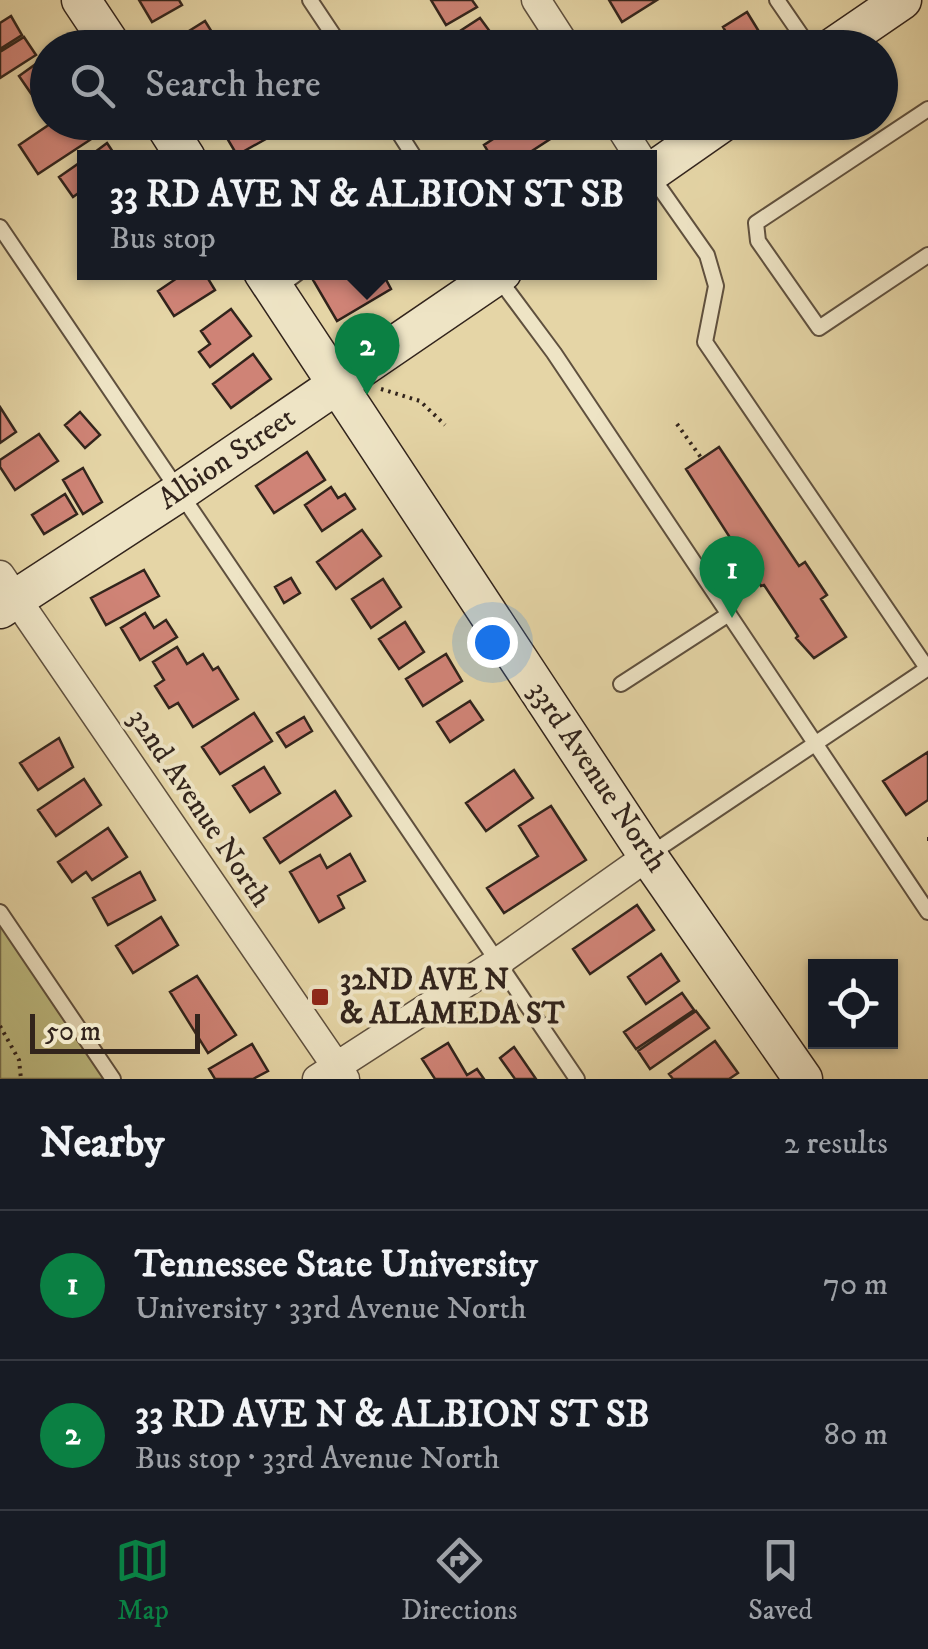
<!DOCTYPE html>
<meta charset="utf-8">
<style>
body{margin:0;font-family:"IM FELL DW Pica",serif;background:#242831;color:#f1f3f6}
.controls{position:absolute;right:30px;bottom:30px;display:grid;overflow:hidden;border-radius:0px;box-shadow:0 2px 8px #0004}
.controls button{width:90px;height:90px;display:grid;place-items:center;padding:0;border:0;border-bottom:2px solid #363941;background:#171b24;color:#f1f3f6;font:50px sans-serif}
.scale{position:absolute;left:30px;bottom:25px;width:170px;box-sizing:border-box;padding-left:10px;border:5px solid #32241c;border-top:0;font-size:28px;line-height:35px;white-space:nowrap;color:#32241c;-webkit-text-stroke:8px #eee4c5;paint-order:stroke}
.you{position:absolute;left:492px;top:642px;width:35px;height:35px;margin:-25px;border:8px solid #fff;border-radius:50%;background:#1a73e8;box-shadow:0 0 0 15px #1a73e833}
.badge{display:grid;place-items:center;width:65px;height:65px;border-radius:50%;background:#0b8043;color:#fff;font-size:32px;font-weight:700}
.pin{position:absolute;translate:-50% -82px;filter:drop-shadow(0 2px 5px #0008)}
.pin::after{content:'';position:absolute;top:52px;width:35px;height:30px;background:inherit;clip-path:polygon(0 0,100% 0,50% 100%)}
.popup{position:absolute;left:77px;top:150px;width:580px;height:130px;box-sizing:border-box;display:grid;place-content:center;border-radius:0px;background:#171b24;filter:drop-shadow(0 2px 8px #0005);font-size:32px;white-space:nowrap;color:#9ea1a6}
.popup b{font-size:38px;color:#f1f3f6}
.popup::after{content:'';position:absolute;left:50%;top:100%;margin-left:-20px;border:20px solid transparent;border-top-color:#171b24}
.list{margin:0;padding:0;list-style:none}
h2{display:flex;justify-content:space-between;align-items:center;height:130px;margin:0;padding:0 40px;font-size:42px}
h2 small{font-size:32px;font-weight:400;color:#9ea1a6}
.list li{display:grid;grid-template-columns:65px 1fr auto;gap:30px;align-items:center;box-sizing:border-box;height:150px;padding:0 40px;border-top:2px solid #363941}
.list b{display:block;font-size:38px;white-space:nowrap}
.list p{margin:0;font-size:32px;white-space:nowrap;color:#9ea1a6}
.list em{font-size:32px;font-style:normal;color:#9ea1a6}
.icon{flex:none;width:55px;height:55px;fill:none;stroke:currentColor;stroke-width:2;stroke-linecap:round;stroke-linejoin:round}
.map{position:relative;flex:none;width:928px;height:1079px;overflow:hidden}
.search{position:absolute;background:#171b24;box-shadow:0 2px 8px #0004;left:30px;right:30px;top:30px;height:110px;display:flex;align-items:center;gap:25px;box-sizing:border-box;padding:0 35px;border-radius:55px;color:#9ea1a6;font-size:38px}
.sheet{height:430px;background:#171b24}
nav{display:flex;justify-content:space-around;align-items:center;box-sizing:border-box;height:140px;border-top:2px solid #363941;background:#171b24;font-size:28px;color:#9ea1a6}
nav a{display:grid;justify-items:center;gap:5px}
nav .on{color:#0b8043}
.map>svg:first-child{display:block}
.green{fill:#bdbb81;stroke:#78704e;stroke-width:2.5}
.building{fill:#cf8376;stroke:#32241c;stroke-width:2.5}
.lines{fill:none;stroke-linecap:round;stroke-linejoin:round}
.lane-casing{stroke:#5f503e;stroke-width:18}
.street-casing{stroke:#5f503e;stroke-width:31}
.secondary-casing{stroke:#32241c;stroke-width:41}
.path{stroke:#32241c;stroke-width:4;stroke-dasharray:2.5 5;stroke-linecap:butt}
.lane{stroke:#eee4c5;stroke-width:14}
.street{stroke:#eee4c5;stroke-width:28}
.secondary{stroke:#eee4c5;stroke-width:38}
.poi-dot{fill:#8f2418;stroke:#eee4c5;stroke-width:4}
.labels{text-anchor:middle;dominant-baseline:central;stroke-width:8;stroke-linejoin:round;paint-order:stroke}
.street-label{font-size:30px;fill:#32241c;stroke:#eee4c5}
.poi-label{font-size:30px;font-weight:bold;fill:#32241c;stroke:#eee4c5;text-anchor:start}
</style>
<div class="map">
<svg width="928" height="1079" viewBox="0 0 928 1079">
<rect width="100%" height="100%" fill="#e5d5a6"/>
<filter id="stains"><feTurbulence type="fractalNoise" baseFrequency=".002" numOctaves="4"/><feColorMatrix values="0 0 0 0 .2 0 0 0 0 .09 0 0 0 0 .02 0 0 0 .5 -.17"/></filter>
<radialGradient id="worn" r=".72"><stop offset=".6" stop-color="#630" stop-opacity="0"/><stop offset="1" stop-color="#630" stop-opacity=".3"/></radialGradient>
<!-- green -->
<path class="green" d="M0 912 113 1079H0Z"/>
<!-- building -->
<path class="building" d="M139 0H179L182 5 152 22Z
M431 0H472L477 7 446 25Z
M609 0H657L622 22Z
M747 12 766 43 758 48H721L730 39 723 27Z
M11 16 22 35 0 49V23Z
M480 18 502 48H437V46Z
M205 21 220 45 166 48 165 46Z
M24 37 36 55 0 78V52Z
M47 56 48 104 41 108 19 76Z
M53 122H91L99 134 38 174 19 145Z
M231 122H266L273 135 237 155 221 128Z
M511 122H555L561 132 521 158H492L484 145 513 126Z
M107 143 117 158H87Z
M85 159V198L80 192 73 197 59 177Z
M186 272H204L215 290 174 316 158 291Z
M326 272H382L391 289 337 321 313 280Z
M231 309 251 336 210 367 199 352 210 344 201 331Z
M253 354 271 379 231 408 213 384Z
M0 407 16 432 0 443Z
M80 412 100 435 85 448 65 425Z
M39 434 58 461 15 490 0 467V460Z
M719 447 799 566 805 562 827 595 821 599 846 637 814 658 796 638 798 636 764 585 761 586 686 469Z
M307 452 325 480 274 513 256 486Z
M83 468 102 502 83 514 63 480Z
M331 487 338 498 345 494 355 509 322 531 305 505Z
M65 494 77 514 44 534 32 515Z
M362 530 381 556 336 589 317 562Z
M144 570 159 596 106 625 91 598Z
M291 578 300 593 284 603 275 587Z
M383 579 401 607 371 628 352 599Z
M145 613 154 628 166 620 177 637 140 660 121 628Z
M405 622 424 652 399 669 379 639Z
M177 647 187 664 203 654 213 670 218 667 238 699 193 727 178 703 169 708 155 686 164 680 153 662Z
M446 654 462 681 423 706 406 679Z
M470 701 483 720 450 742 437 722Z
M254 713 272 741 220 774 202 747Z
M304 717 312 731 286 747 277 733Z
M59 738 73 767 38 790 20 763Z
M928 752V800L906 815 883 781Z
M264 767 280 793 250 812 233 786Z
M514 770 533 798 486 831 466 803Z
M84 779 101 805 56 836 38 810Z
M335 791 351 816 280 863 264 838Z
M551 806 586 860 504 913 487 888 538 856 519 826Z
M108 828 127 857 92 880 86 872 72 882 58 862Z
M350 854 365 881 338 896 344 908 319 922 290 872 320 855 327 868Z
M140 872 155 900 108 925 93 898Z
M637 905 654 930 590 974 573 949Z
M161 917 178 945 133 973 116 946Z
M661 954 679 981 646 1004 628 977Z
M197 976 236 1035 208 1053 170 992Z
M682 993 694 1010 636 1049 624 1032Z
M696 1011 709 1028 650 1069 638 1051Z
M715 1041 738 1073 729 1079H673L669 1074Z
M448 1043 467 1075 477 1069 484 1079H435L422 1059Z
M252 1044 268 1071 253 1079H215L209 1069Z
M514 1047 536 1079H515L500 1058Z"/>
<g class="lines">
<defs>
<path id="lane" d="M310 0 342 48
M777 0 810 48
M928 109 756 223 758 241 819 328 928 255
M392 122 415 158
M650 174 707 255 716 286 705 342 927 668
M0 227 577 1079
M496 275 554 353 928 912
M275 290 299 272
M621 684 729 614
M649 855 928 668
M0 912 113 1079"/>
<path id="street" d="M536 0 567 48
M617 122 640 158
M0 575 345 1079
M317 1079 498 962 648 856"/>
<path id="secondary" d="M81 0 113 48
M832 48 902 0
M163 122 186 158
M650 173 723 122
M263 272 648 856 803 1079
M0 609 178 493 502 272"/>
</defs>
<!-- lane casing -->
<use href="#lane" class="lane-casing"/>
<!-- street casing -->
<use href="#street" class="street-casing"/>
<!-- secondary casing -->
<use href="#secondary" class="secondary-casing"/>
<!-- path -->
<path class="path" d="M381 389 420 401 445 425
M677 424 702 459
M927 839H928
M0 1026 19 1060 21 1079"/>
<!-- lane -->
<use href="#lane" class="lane"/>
<!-- street -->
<use href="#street" class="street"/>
<!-- secondary -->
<use href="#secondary" class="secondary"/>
</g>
<!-- markers -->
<rect class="poi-dot" x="310" y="987" width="20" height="20" rx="5"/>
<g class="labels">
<!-- street labels -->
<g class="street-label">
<text transform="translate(227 459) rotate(-34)">Albion Street</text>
<text transform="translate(597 777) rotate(56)">33rd Avenue North</text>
<text transform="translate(199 808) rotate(56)">32nd Avenue North</text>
</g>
<!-- poi labels -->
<g class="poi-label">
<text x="340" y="980">32ND AVE N<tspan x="340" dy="34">&amp; ALAMEDA ST</tspan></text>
</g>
</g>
<rect width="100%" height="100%" filter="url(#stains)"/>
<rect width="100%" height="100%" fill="url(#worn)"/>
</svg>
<div class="controls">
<button><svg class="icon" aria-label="locate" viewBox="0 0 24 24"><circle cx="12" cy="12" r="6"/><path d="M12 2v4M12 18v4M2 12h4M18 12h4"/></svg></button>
</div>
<div class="scale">50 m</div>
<div class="you"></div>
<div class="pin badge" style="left:732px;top:618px">1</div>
<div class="pin badge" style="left:367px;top:395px">2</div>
<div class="popup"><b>33 RD AVE N &amp; ALBION ST SB</b>Bus stop</div>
<div class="search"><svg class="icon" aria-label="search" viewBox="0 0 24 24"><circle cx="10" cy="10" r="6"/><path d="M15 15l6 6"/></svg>Search here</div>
</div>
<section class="sheet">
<h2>Nearby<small>2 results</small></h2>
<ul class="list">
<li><span class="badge">1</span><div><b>Tennessee State University</b><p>University · 33rd Avenue North</p></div><em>70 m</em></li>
<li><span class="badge">2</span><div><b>33 RD AVE N &amp; ALBION ST SB</b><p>Bus stop · 33rd Avenue North</p></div><em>80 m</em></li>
</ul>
</section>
<nav>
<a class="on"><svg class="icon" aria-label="map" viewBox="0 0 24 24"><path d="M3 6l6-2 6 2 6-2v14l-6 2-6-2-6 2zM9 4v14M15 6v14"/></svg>Map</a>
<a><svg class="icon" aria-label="directions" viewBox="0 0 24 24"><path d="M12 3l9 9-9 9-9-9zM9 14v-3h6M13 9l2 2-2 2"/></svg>Directions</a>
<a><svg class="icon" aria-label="saved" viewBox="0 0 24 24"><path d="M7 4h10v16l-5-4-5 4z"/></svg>Saved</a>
</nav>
